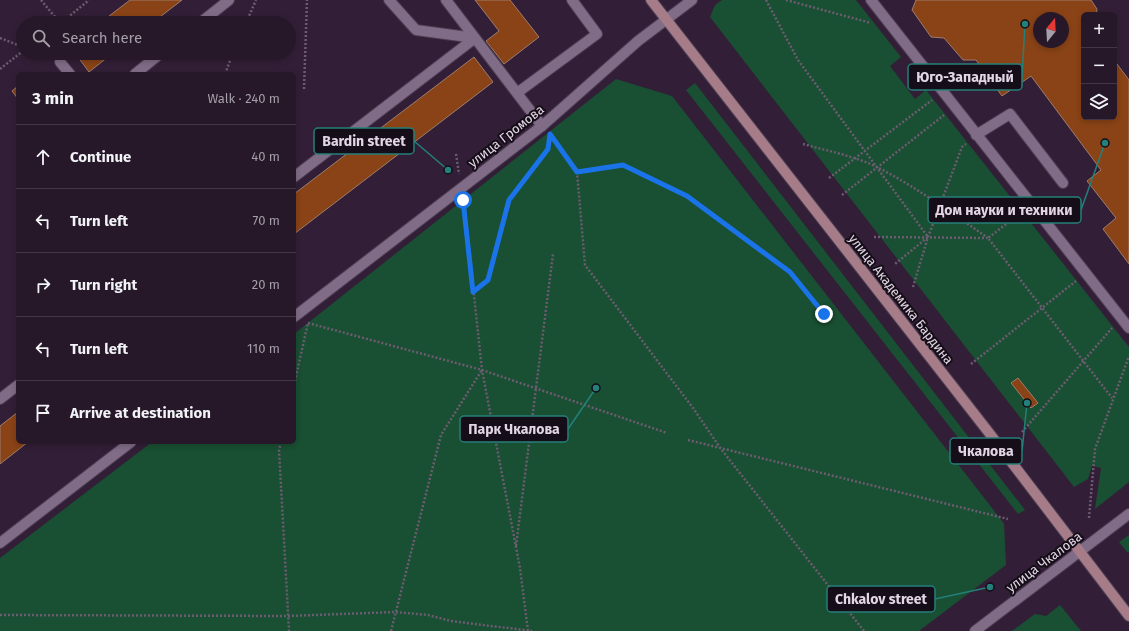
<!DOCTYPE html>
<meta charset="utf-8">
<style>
body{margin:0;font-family:"Fira Sans",sans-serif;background:#2e2031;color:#f1f3f6}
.controls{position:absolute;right:12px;top:12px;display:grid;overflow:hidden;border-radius:6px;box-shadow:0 2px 6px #0003}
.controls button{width:36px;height:36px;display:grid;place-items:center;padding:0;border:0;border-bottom:1px solid #423646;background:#261729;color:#f1f3f6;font:20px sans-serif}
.compass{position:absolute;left:1033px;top:12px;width:36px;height:36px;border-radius:50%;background:#261729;box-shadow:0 2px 6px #0003;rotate:18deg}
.stop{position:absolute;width:12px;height:12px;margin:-9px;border:3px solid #1a73e8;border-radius:50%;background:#fff}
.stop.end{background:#1a73e8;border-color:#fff;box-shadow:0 1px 4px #0008}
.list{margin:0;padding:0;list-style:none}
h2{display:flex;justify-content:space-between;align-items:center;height:52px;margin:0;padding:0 16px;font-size:17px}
h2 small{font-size:13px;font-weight:400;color:#a49fa8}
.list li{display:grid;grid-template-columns:26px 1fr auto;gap:12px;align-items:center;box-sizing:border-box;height:64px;padding:0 16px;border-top:1px solid #423646}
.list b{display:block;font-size:15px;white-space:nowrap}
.list em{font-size:13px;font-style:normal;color:#a49fa8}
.icon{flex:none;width:22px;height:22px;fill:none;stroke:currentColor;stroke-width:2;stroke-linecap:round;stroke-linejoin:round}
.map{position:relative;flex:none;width:1129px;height:631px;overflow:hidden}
.search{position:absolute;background:#261729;box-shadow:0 2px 6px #0003;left:16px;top:16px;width:280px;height:44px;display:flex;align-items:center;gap:10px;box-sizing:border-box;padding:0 14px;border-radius:22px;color:#a49fa8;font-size:15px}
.panel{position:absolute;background:#261729;box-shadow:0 2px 6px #0003;left:16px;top:72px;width:280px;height:372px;border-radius:6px}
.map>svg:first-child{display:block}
.green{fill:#194f32}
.building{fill:#8a4316;stroke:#9e7d6b;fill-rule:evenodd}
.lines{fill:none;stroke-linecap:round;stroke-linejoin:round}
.lane-casing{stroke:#4d3e52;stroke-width:12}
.street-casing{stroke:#4d3e52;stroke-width:12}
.secondary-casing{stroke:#4d3e52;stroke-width:12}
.path{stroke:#6d5c71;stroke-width:2.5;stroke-dasharray:2 2;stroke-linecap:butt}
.lane{stroke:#816c87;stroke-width:10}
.street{stroke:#816c87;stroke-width:10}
.secondary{stroke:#a67c88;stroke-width:10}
.route{stroke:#1a73e8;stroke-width:5}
.labels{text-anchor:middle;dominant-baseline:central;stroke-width:4;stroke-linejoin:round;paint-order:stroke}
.street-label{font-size:13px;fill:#e2d6e5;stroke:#150d17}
.leader{fill:none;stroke:#24807a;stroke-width:1.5}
.callout-dot{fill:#24807a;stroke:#150d17;stroke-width:1.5}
.callout{fill:#150d17;stroke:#24807a;stroke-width:1.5}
.callout-label{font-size:14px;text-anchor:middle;font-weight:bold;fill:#e2d6e5}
</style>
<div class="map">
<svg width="1129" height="631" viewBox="0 0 1129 631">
<rect width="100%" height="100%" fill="#321f37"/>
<!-- green -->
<path class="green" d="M722 0H856L901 57 890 66 915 99 926 90 1129 347V482L1095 509 1101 468 1092 466 1088 479 1074 487 710 17 715 5Z
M616 79 672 96 999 517 1004 524 1006 565 919 631H0V558L152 442H294V334Z
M695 83 1025 510 1018 514 686 90Z
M1129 535V552H1127L1119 542Z
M1060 605 1081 631H1012L1035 614 1046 616Z"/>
<!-- building -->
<path class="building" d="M130 0H182L152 23H100Z
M475 0H510L539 37 504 64 486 41 499 31Z
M916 0H1091L1097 9 1096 15H1084V117H1114V60L1129 80V264L1103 229 1116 218 1087 181 1101 170 1031 76 1002 96 976 60H963L944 38 931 37 912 10ZM1039 18H1063V42H1039Z
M75 53H113L89 72Z
M474 57 493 82 294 234V194Z
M18 86V99L12 91Z
M1018 378 1038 403 1031 408 1011 383Z
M18 412V442H28L0 464V426Z"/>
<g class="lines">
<defs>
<path id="lane" d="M389 0 416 30 475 38
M446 0 542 126
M871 0 1129 328
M200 23 229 0
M60 62 70 74
M135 74 161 53
M517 93 597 34 572 0
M976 135 1010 114 1063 183
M294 177 475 38
M0 399 18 385"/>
<path id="street" d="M294 317 542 126 638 41 692 0
M0 543 131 442
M975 631 1129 514"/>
<path id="secondary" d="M651 0 990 434 1129 616"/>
</defs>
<!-- lane casing -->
<use href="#lane" class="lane-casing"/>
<!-- street casing -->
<use href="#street" class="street-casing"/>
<!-- secondary casing -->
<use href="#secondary" class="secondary-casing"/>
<!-- path -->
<path class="path" d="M41 0 60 23
M766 0 798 60 928 237 895 264
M786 0 871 23
M61 23 89 0
M246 23 256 0
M0 38 18 45 23 49
M33 53 48 58
M0 69 23 51
M225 74 233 53
M304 89 307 0
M551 136 577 172 585 265 693 408 721 449 864 631
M803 144C828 151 854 156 877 167 916 187 952 213 988 238
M456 154 459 174
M577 172 623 165 687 196 791 273 824 314
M829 178 932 100
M842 195 944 115
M464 202 482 370 520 568 528 631
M1022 212 988 238 1112 398
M874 237 987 238
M913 287 928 237 962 147 966 144
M473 292 488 280 509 200 548 149 550 137
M308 323 482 370 667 433
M971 364 1076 281
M294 385 308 323
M1022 432 1112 328
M688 440 1008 519
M281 442 279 450 289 631
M1089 518 1095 449 1129 356
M516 546 553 254
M0 615 288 616 395 612 428 615 451 621 532 631
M391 631 441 435 482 370"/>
<!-- lane -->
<use href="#lane" class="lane"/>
<!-- street -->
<use href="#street" class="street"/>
<!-- secondary -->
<use href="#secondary" class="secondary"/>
</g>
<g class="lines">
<!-- route -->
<path class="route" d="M463 200 473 292 488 280 509 200 548 149 550 134 577 172 623 165 687 196 790 272 824 314"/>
</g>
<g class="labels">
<!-- street labels -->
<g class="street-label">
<text transform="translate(506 136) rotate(-38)">улица Громова</text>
<text transform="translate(901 299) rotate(52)">улица Академика Бардина</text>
<text transform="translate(1044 562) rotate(-37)">улица Чкалова</text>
</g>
</g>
<!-- callouts -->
<path class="leader" d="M1025 24L1022 77M448 170L414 141M1105 143L1081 210M596 388L568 429M1027 403L1022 451M990 587L935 599"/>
<g class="callout-dot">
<circle cx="1025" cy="24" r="4"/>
<circle cx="448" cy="170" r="4"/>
<circle cx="1105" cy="143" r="4"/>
<circle cx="596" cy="388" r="4"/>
<circle cx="1027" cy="403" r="4"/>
<circle cx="990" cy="587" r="4"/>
</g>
<g class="callout">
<rect x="908" y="64" width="114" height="26" rx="4"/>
<rect x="314" y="128" width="100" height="26" rx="4"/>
<rect x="928" y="197" width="153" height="26" rx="4"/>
<rect x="460" y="416" width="108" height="26" rx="4"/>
<rect x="950" y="438" width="72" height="26" rx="4"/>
<rect x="827" y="586" width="108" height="26" rx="4"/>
</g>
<g class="callout-label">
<text x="965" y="82">Юго-Западный</text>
<text x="364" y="146">Bardin street</text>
<text x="1004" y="215">Дом науки и техники</text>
<text x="514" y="434">Парк Чкалова</text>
<text x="986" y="456">Чкалова</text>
<text x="881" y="604">Chkalov street</text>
</g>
</svg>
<div class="controls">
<button>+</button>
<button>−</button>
<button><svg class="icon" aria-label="layers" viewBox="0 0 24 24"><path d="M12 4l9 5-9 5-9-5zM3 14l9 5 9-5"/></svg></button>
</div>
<svg class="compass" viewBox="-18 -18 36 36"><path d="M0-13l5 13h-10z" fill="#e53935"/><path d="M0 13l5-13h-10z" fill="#a49fa8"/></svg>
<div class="stop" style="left:463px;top:200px"></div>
<div class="stop end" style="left:824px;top:314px"></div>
<div class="search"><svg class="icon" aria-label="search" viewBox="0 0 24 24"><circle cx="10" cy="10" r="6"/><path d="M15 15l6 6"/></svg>Search here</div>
<section class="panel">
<h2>3 min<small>Walk · 240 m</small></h2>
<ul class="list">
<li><svg class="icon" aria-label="ahead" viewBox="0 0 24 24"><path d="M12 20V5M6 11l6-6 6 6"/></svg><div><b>Continue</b></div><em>40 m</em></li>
<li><svg class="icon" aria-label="left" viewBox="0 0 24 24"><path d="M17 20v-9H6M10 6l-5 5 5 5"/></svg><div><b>Turn left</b></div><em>70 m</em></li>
<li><svg class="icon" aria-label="right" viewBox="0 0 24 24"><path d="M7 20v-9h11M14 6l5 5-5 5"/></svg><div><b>Turn right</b></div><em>20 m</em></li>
<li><svg class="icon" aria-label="left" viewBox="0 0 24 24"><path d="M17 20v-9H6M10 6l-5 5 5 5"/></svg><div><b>Turn left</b></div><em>110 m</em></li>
<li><svg class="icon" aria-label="arrive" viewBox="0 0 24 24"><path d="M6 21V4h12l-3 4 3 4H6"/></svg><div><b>Arrive at destination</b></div></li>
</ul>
</section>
</div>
